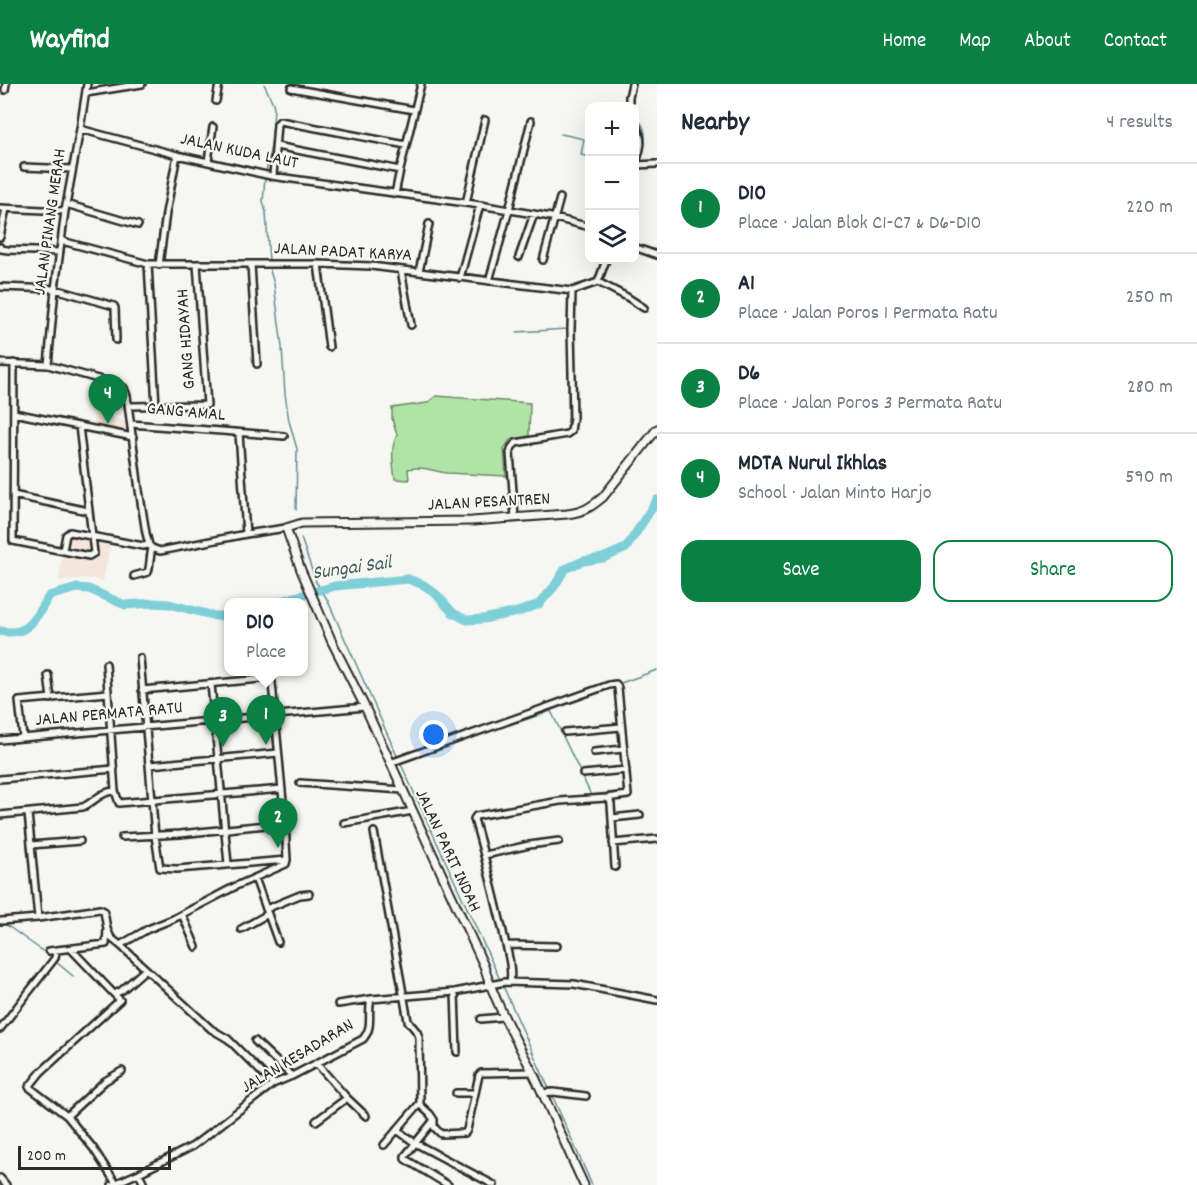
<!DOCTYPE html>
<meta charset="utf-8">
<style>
body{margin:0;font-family:Dekko,sans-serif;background:#f6f6f7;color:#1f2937}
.controls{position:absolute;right:18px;top:18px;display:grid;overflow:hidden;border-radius:12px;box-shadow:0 6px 24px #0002}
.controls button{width:54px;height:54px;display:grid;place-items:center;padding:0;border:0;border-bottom:2px solid #e0e1e3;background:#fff;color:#1f2937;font:30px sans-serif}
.scale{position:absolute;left:18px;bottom:15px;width:153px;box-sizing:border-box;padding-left:6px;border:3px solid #2b2b2b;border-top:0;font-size:16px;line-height:21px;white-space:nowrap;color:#2b2b2b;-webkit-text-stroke:4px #f6f6f2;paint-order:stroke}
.you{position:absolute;left:434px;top:651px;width:21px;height:21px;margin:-15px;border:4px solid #fff;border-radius:50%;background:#1a73e8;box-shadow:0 0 0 9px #1a73e833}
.badge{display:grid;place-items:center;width:39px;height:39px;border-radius:50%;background:#0b8043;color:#fff;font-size:20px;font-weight:700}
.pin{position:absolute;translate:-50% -50px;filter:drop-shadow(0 2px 3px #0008)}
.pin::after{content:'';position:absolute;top:32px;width:21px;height:18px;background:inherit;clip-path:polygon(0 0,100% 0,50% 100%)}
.popup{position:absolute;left:224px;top:514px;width:84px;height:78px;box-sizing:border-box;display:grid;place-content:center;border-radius:12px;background:#fff;filter:drop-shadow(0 2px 4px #0005);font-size:20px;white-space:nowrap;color:#747a83}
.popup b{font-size:22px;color:#1f2937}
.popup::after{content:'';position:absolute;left:50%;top:100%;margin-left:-12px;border:12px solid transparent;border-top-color:#fff}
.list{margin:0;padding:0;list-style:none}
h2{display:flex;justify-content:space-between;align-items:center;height:78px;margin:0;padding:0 24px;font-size:26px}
h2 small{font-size:20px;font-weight:400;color:#747a83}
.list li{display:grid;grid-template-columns:39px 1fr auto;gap:18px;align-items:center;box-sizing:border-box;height:90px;padding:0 24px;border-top:2px solid #e0e1e3}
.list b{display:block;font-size:22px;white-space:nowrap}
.list p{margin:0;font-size:20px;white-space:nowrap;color:#747a83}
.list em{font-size:20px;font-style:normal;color:#747a83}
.actions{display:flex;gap:12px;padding:18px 24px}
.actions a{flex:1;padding:14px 0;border:2px solid #0b8043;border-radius:18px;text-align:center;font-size:21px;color:#0b8043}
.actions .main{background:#0b8043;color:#fff}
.icon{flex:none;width:33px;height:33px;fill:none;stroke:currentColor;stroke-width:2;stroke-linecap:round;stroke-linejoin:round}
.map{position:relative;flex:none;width:657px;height:1101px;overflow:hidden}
header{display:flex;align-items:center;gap:36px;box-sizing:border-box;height:84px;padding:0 30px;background:#0b8043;color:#fff}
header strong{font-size:28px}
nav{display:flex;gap:33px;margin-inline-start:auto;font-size:21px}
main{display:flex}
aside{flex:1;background:#fff}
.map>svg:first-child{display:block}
.built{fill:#f4e6da}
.green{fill:#b0e4a6;stroke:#6e8868;stroke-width:1.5}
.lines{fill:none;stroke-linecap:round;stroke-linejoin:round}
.stream{stroke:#5d8d93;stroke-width:1.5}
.river{stroke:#7ecfd8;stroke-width:9}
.minor-casing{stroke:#2b2b2b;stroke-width:10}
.major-casing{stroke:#2b2b2b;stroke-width:11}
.minor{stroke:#f6f6f2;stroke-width:5}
.major{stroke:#f6f6f2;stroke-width:7}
.labels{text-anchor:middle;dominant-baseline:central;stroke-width:4.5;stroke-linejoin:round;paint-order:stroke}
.street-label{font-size:18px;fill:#2b2b2b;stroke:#f6f6f2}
.water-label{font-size:20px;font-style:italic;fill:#445c5f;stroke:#f6f6f2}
</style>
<header>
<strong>Wayfind</strong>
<nav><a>Home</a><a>Map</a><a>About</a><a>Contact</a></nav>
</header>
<main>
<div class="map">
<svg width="657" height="1101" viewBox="0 0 657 1101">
<rect width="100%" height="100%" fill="#f6f6f2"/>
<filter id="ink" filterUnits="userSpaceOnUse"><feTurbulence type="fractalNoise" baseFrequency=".0167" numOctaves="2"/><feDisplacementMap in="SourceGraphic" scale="12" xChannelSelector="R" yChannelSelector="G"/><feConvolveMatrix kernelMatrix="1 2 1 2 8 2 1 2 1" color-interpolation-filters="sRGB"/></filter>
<g filter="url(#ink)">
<!-- built -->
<path class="built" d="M95 329 124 337 126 350 92 342Z
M68 449 111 456 103 497 84 494 59 497 63 466Z"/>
<!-- green -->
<path class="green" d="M436 312 530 319 529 352 510 356 504 365 506 392 447 389C433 387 422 382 408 385L409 396 395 395C393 380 390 364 397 351L392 335V324L427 319Z"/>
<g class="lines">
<!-- stream -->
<path class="stream" d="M264 0 273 19 274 24 272 56 266 89
M632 20 636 0
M634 29 638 34
M641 39C649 51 643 64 641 77L655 78
M634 45 638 53 634 73
M561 50 584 55 581 71 590 73
M265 94 263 117 266 128 269 178
M269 183 274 200 282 263 285 310 289 337 297 365 296 426
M600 184 603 176
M594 197 599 188
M565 204 576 203
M517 248 568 245
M568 345 569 278
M508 368V364L513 356 539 352
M301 454 316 498 327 515 398 674
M621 599 657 586
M614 602 618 630
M519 638 551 627 591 711 623 707 625 703
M430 668 443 664 507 640
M400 678 501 898
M5 840 51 873
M56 878 73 892
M503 902 550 1007
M552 1011 592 1101"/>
<!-- river -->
<path class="river" d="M277 518 335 502 408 495 424 501 436 510 453 529 467 536 483 535 518 528 539 520 554 503 565 485 583 477 603 474 626 464 657 416
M0 547C29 553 36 534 49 512L77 504 89 505 125 521 153 519 169 520 215 532H228"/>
<defs>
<path id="minor" d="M291 4 414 26
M5 6 6 0
M86 9 142 0
M216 17 219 0
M629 22V13L632 0
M634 38C645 58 641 63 634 84
M80 45 177 71 271 92 480 121 551 133 590 143
M276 62 400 86
M208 77 213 43
M635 81 657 80
M24 83 72 85
M273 92 277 40 280 37 406 61
M395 110 400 86 421 0
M466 119 485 36
M66 120 138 141
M0 124 65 127
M0 153 6 125
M62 157 148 180H318L371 182 572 207 598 198 606 176
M0 163 1 165 8 166 60 168
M634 163 657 171
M519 173 534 130
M543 176 560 114
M148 180 156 322
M251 180 257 280
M318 180 329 263
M159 181 166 129 177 71
M401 186 411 241
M419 188 429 140
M460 194 480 121
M489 197 509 126 531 37
M598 198 627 213 644 224
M0 203 55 205 114 222 115 224 116 256
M0 279 48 281 116 300 124 304 127 312 139 406 146 449 149 461 152 464 160 467 246 450 286 444
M14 279 13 457 89 472 94 469 79 342
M48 281 55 205 65 127 80 45 87 0
M128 322 207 321 197 180
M14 329 133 353
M131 340 284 352
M239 349 246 450
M13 411 88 427
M515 433 510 369 512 363 516 359 567 350 571 347 573 334 571 246 572 207
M63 466 66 451 70 448 143 462 149 461
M134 492 148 488C150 484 150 471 152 464
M140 574 155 752 160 784 177 785 287 776
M106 580 115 707 119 719 282 705
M271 588 285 739 287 776
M48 591 51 615
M211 600 228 780
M142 606 271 594
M565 648 621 643
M23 653 19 617 108 609
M0 656 365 623
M594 668 623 665
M390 679 609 601 616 600 618 604 628 711 606 714
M150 681 278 669
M583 690 626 686
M0 695 114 685
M300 699 403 706
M28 729 38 834
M0 731 83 723C94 718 102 707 115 707
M612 734 640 731
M344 739 413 727
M374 748 408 937 417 948 419 953 420 1019 384 1061
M122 753 180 750 285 739
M613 759 657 755
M31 761 80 757
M485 771 529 761 559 757
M255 794 278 858
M266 825 300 811 309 810
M182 830 196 863
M1 837 38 834 100 825 104 827 107 845 106 860 49 867
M107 845 111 854 120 861 148 845 173 835 236 802 286 780 287 776
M241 845 268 830
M120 861 211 945 228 955 273 1000
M506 861 557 862
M71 865 114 910 121 907 146 885
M510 898C513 883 506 863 503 848 494 810 485 772 474 735L476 732 560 717 606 714 610 716 611 720 615 783
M455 908 457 968
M114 910 120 916 41 988 29 1003 67 1032 93 1064 117 1101
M338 920 371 915
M481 935 503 933
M0 945 55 874 56 867
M255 957 292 992
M316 979 347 1014 366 1032
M456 1009H475
M542 1009 553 1008 586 1012
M419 1020 430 1030 434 1036 405 1072V1075L448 1101
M67 1032 105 997 122 987
M434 1036V1043L441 1050 465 1049 467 1046 479 991 481 989 532 988
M316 1037 347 1014
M397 1046 415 1059 494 1101
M139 1089 144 1101
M0 1094 6 1101
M112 1101 139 1089 193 1062 273 1000 292 992 363 955C374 943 367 929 371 915L455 908 505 898 574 900 657 916"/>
<path id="major" d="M584 1101C566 1063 550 1024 532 987 514 952 495 919 484 882L365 623 332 558 301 486 286 444 302 439 472 437 567 430C583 428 590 424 603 413L657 345"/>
</defs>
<!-- minor casing -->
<use href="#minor" class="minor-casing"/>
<!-- major casing -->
<use href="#major" class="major-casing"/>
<!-- minor -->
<use href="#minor" class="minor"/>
<!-- major -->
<use href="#major" class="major"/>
</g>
</g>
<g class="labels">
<!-- street labels -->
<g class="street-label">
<text transform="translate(239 68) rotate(12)">JALAN KUDA LAUT</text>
<text transform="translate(51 138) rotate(-82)">JALAN PINANG MERAH</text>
<text transform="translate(343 169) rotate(3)">JALAN PADAT KARYA</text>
<text transform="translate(187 255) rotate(-94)">GANG HIDAYAH</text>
<text transform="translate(186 329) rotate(5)">GANG AMAL</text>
<text transform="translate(489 419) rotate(-3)">JALAN PESANTREN</text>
<text transform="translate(109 631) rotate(-5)">JALAN PERMATA RATU</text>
<text transform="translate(447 767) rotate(65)">JALAN PARIT INDAH</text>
<text transform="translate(298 973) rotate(-31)">JALAN KESADARAN</text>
</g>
<!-- water labels -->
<g class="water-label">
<text transform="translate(352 485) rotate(-8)">Sungai Sail</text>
</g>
</g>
</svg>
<div class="controls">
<button>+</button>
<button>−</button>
<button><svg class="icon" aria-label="layers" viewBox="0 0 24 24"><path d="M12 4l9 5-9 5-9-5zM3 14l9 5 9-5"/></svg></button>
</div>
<div class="scale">200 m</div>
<div class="you"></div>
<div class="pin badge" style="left:266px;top:661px">1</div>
<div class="popup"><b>D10</b>Place</div>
<div class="pin badge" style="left:278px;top:764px">2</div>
<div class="pin badge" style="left:223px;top:663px">3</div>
<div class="pin badge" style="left:108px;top:340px">4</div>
</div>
<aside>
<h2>Nearby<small>4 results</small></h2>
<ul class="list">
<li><span class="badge">1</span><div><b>D10</b><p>Place · Jalan Blok C1-C7 &amp; D6-D10</p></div><em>220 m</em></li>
<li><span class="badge">2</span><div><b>A1</b><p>Place · Jalan Poros 1 Permata Ratu</p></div><em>250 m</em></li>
<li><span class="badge">3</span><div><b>D6</b><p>Place · Jalan Poros 3 Permata Ratu</p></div><em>280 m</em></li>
<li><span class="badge">4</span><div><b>MDTA Nurul Ikhlas</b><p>School · Jalan Minto Harjo</p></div><em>590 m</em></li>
</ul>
<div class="actions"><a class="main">Save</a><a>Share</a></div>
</aside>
</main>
